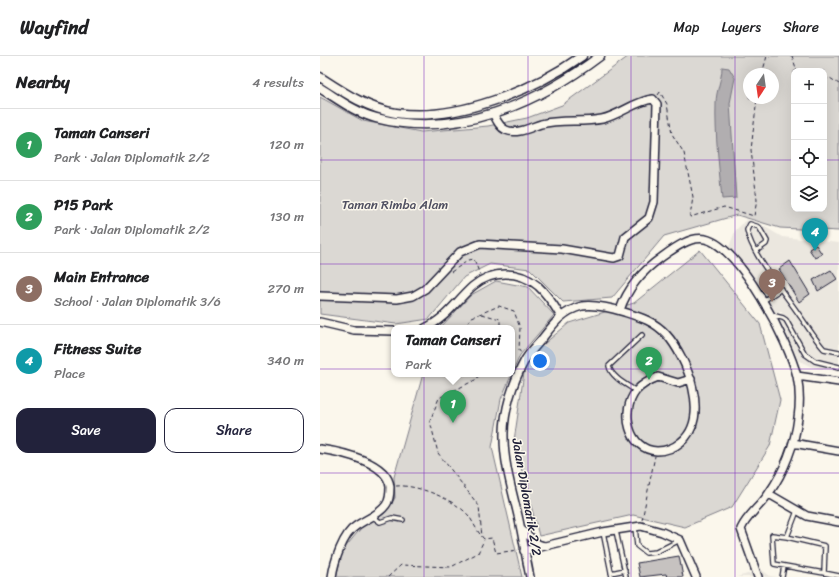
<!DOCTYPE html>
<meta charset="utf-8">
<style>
body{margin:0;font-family:Sriracha,sans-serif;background:#f2f2f2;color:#202124}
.controls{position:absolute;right:12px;top:12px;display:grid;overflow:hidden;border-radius:8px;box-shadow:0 4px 16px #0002}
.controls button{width:36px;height:36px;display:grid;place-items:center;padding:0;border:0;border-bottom:1px solid #e0e0e0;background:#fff;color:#202124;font:20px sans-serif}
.compass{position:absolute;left:423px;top:12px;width:36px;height:36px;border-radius:50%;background:#fff;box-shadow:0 4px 16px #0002;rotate:193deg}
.you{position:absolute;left:220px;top:305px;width:14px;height:14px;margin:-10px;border:3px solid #fff;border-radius:50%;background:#1a73e8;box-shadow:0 0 0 6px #1a73e833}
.badge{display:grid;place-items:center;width:26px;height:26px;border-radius:50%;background:#22223b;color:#fff;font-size:13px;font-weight:700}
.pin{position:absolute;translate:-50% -33px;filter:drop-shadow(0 1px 2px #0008)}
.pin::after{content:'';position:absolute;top:21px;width:14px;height:12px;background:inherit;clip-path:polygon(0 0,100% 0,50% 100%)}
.popup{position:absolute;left:71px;top:269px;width:124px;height:52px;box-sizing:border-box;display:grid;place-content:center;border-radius:8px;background:#fff;filter:drop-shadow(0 1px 3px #0005);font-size:13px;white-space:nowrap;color:#757577}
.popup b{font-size:15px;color:#202124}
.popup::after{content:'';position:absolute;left:50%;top:100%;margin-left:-8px;border:8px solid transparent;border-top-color:#fff}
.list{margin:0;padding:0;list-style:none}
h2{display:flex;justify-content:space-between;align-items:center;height:52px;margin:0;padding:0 16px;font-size:17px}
h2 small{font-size:13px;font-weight:400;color:#757577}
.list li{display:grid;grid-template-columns:26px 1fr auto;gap:12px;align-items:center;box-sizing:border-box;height:72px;padding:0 16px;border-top:1px solid #e0e0e0}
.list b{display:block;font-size:15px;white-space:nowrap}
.list p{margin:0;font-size:13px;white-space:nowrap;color:#757577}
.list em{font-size:13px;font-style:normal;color:#757577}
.actions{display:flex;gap:8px;padding:12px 16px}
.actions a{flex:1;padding:9px 0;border:1px solid #22223b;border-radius:12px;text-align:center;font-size:14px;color:#22223b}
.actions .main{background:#22223b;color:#fff}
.icon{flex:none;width:22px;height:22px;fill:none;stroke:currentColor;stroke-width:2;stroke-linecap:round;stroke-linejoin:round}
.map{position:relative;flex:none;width:519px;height:521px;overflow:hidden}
header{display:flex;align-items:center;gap:24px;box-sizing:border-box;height:56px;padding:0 20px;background:#fff;border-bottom:1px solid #e0e0e0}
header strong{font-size:19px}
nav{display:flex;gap:22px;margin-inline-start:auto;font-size:14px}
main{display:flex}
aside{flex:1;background:#fff}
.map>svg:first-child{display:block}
.built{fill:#ebe7df}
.green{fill:#dbd8d3;stroke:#7e7d87;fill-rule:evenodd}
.water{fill:#b1aeb0;stroke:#787681}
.building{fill:#c6c2c0;stroke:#22223b}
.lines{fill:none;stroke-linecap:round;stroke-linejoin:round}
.service-casing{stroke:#22223b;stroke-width:6}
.minor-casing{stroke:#22223b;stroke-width:10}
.tertiary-casing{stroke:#22223b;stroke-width:11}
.path{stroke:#22223b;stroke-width:1;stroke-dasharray:4 3;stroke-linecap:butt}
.service{stroke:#fbf7ec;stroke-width:3.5}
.minor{stroke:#fbf7ec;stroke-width:7}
.tertiary{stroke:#fbf7ec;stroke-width:8}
.grid{fill:none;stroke:#7b2cbf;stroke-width:1;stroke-opacity:0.55}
.labels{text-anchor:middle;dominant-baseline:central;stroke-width:3;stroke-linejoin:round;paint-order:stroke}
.park-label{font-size:13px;fill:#505061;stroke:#fbf7ec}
.street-label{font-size:13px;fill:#22223b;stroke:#fbf7ec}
</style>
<header>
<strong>Wayfind</strong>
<nav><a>Map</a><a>Layers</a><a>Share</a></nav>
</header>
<main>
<aside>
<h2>Nearby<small>4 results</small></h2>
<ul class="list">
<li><span class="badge" style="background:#2e9e5b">1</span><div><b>Taman Canseri</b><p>Park · Jalan Diplomatik 2/2</p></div><em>120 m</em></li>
<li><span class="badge" style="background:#2e9e5b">2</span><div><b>P15 Park</b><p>Park · Jalan Diplomatik 2/2</p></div><em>130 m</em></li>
<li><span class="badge" style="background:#8d6e63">3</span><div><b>Main Entrance</b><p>School · Jalan Diplomatik 3/6</p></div><em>270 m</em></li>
<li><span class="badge" style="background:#0f9aa8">4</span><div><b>Fitness Suite</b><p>Place</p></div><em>340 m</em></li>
</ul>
<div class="actions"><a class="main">Save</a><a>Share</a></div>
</aside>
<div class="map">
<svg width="519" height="521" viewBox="0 0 519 521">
<rect width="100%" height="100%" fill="#fbf7ec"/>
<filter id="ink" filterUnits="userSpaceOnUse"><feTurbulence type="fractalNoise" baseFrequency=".025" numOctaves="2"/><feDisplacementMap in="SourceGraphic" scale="8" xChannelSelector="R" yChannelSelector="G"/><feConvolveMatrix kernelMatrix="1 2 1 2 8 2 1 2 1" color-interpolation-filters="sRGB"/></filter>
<g filter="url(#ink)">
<!-- built -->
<path class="built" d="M426 164 440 168 462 181 519 187V316L492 311 478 304 463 269 460 266 462 255 455 258 409 191 415 175Z
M442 514 450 520 458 521H417Z"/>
<!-- green -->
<path class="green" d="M309 0H519V175L460 172 417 159 344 180 292 242 243 246 210 213 170 208 144 221 109 263 76 268 0 258V41L43 65 101 76 168 70 207 62 242 49ZM474 15H504V153H474ZM429 18H453V42H429Z
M380 194 440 268 460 344 450 390 412 451 365 471 313 459 219 480 194 385 206 303 249 267 314 247Z
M176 225 208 231 234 259 200 299 181 343 172 391 202 521H16L23 494 42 471 64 458 75 442 74 421 103 318H192V272H120L151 239Z"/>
<!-- water -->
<path class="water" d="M402 11 409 12 415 22 410 47 416 142 402 143C399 111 395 79 396 47 396 35 402 23 402 11Z"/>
<!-- building -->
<path class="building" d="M496 189 502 198 495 202 489 193Z
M470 205 490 238 479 246 459 213Z
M511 214 517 223 498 235 493 224Z
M359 500 363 521H347L346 518 320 521 317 507Z"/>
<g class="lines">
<defs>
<path id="service" d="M436 195 446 188 447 185 439 171 430 168 427 174C432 200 465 237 480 260 488 271 495 283 504 293L519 296
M443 245 461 233
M452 259 463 262 466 264 485 298 495 305 519 311
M316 335C307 329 291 321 289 310L322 279
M477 455 467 481 505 490 504 517 519 520
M52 460 60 466 72 462 83 464
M315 471 317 490 326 497 336 496 360 484
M296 475 306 521
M283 476 292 521
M467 481 452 479 454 508 504 517
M291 517 305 514
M462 521 464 510"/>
<path id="minor" d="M0 240 77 243 93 240 105 233 140 196 160 188 242 193 294 202 300 200 305 181 329 162 334 146 337 48 333 43C315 45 300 59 282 63 262 67 241 63 221 68 211 71 197 79 186 74 179 71 176 63 173 57
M300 254C308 231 322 215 342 201 353 193 370 180 385 183 420 190 469 287 477 320 480 334 480 348 478 362 475 388 464 416 449 437 441 450 427 459 421 473L438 521
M0 266 34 274 74 275
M105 272C126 263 137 244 153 230 172 214 199 214 218 230 227 238 234 249 240 259
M477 320 519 326
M473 387 519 395
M0 393C21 396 68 406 70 431 70 437 70 444 66 449 59 459 46 463 36 470 23 478 14 506 12 521
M449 438 487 460 519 466
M201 473 218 488 224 490
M204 495 283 476 321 470 342 476 360 484 376 521
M210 521C206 502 203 483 199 464 193 437 184 409 184 382 183 356 193 326 205 304 209 297 216 290 221 284 233 269 242 255 262 250 276 248 291 252 304 256 320 261 334 265 346 278 367 301 391 362 361 386 354 392 345 395 337 395 308 394 300 355 316 335 322 328 330 324 338 321L358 327 371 323"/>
<path id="tertiary" d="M0 21C23 36 48 53 76 57 136 66 214 34 262 0
M0 32C18 43 36 57 56 62 136 83 217 48 280 0"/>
</defs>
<!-- service casing -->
<use href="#service" class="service-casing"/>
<!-- minor casing -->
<use href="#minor" class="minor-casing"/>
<!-- tertiary casing -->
<use href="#tertiary" class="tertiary-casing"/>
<!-- path -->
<path class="path" d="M472 0 477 15
M442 18 447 0
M504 24 510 22 519 28
M338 39 340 36 347 48 352 78 364 97 373 141 370 161 404 151 434 160 437 144 431 94 437 42
M131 216 149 204 154 203 160 219
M162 258 180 263V272
M143 272 152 261 179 250 194 255 200 272 199 294 201 297
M159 318 157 323 119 342 110 365 118 397 159 450 162 481
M76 430C97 428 136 444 149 460 154 468 158 477 164 483L172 482 176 497 198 494
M322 464 335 400
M68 521 81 509 131 511 158 497 164 484"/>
<!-- service -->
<use href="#service" class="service"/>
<!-- minor -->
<use href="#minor" class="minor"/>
<!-- tertiary -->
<use href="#tertiary" class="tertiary"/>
</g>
</g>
<!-- grid -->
<path class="grid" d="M104 0V521M208 0V521M311 0V521M415 0V521M0 104H474M504 104H519M0 208H519M0 313H519M0 417H519"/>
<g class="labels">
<!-- park labels -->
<g class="park-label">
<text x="75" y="148">Taman Rimba Alam</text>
</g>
<!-- street labels -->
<g class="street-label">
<text transform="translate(207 441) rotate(80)">Jalan Diplomatik 2/2</text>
</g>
</g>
</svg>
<div class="controls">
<button>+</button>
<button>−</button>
<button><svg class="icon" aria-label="locate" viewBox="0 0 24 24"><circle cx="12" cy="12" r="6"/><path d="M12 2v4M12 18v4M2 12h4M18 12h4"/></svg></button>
<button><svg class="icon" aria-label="layers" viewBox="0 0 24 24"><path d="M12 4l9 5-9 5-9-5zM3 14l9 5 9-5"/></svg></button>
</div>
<svg class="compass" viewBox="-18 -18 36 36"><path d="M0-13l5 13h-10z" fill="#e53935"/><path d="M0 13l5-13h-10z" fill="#757577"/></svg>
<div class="you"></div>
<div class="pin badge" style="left:133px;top:367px;background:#2e9e5b">1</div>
<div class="popup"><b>Taman Canseri</b>Park</div>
<div class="pin badge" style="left:329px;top:324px;background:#2e9e5b">2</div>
<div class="pin badge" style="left:452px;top:246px;background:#8d6e63">3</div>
<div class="pin badge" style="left:495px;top:195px;background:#0f9aa8">4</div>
</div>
</main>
